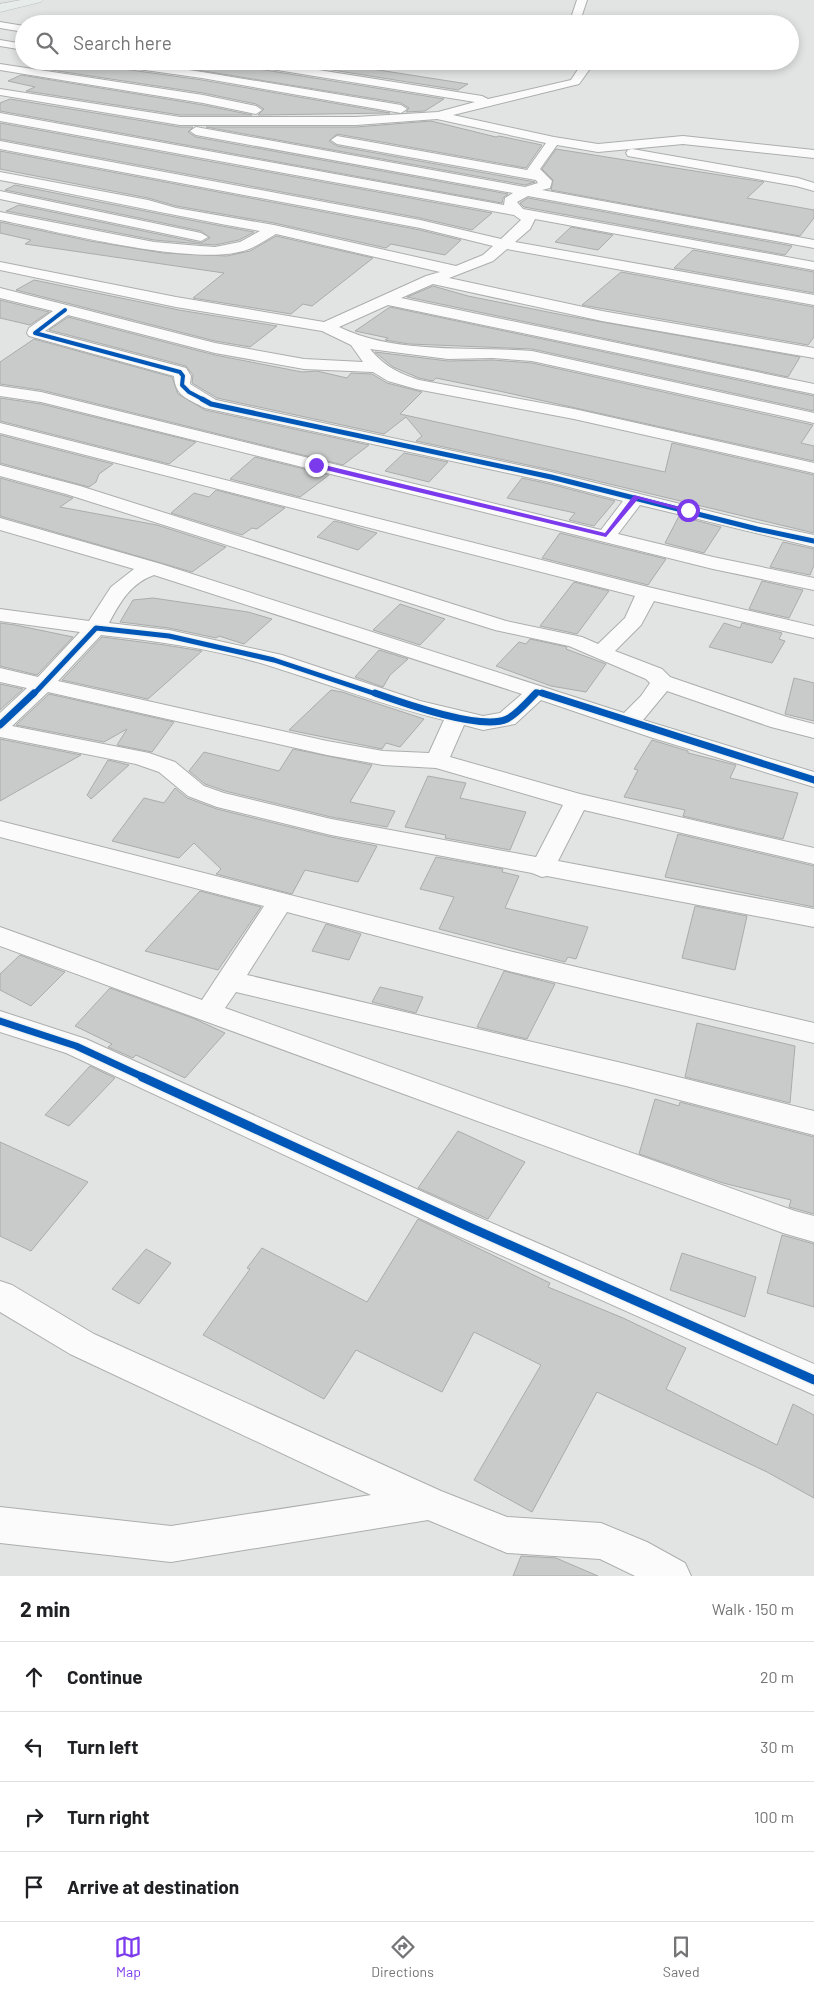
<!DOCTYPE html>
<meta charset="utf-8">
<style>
body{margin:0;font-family:Barlow,sans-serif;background:#f2f2f2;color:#202124}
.stop{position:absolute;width:15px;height:15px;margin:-11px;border:4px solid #7c3aed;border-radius:50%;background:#fff}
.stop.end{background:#7c3aed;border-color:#fff;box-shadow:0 1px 5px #0008}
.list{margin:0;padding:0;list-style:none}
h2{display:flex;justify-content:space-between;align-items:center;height:65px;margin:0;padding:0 20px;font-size:21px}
h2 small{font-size:16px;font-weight:400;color:#757577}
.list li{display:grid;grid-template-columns:32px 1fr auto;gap:15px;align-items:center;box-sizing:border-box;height:70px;padding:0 20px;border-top:1px solid #e0e0e0}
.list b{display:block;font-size:19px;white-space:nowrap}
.list em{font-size:16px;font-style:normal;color:#757577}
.icon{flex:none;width:28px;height:28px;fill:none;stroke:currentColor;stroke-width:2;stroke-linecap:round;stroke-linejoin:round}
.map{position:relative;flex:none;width:814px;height:1576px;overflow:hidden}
.search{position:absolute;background:#fff;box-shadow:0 2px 8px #0003;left:15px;right:15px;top:15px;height:55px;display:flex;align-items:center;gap:12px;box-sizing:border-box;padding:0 18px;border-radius:28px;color:#757577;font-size:19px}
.sheet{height:345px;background:#fff}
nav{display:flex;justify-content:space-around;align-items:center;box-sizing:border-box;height:70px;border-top:1px solid #e0e0e0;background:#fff;font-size:14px;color:#757577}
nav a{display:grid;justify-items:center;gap:2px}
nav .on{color:#7c3aed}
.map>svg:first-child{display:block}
.building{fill:#c9cbca;stroke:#aaacab}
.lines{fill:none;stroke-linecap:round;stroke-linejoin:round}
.minor-casing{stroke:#acaead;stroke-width:2}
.primary-casing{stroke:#bfc1c0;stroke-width:1}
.minor{fill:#fbfbfb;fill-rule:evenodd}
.primary{fill:#e5ece9;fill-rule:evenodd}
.cycleway-far3-casing{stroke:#eff3f1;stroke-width:5.5}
.cycleway-far2-casing{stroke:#eff3f1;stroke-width:8}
.cycleway-far1-casing{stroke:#eff3f1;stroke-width:10}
.cycleway-casing{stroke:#eff3f1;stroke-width:12}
.cycleway-far3{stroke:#0057b8;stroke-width:4}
.cycleway-far2{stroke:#0057b8;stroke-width:5}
.cycleway-far1{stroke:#0057b8;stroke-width:7}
.cycleway{stroke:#0057b8;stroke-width:9}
.route{fill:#7c3aed}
</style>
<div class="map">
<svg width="814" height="1576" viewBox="0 0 814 1576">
<rect width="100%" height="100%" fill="#e2e4e3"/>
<!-- building -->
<path class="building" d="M52 61H95L102 66 202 80 390 113 258 115 264 109 256 104 203 93 38 68Z
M142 61H233L240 66 444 99 425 111 406 112 409 108 401 103Z
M276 61H321L468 84 458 90Z
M21 75 203 105 252 115H180L26 91 35 87 8 81Z
M10 99 180 127H193L188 132 196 137 508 194 503 198 502 203 0 111V103Z
M431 121 496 137 499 136 542 145 526 168 337 134 329 141 337 146 535 182 525 185 206 127H356Z
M0 123 492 213 472 230 420 218 0 139Z
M556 149 764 182 747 198 814 210V218L800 236 551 190 553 180 542 169Z
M0 151 420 230 461 240 445 255 391 244 386 248 274 223 176 206 148 198 0 169Z
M15 185 195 221 254 232 239 240 215 245 200 244 154 240 6 211 19 205 201 243 210 238 201 231 5 190Z
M528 198 792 246 785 255 524 207 520 203Z
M0 222 90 241 163 253 227 256 250 251 276 236 373 258 312 306 303 304 291 314 193 298 224 273 25 244 31 240 0 233Z
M571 227 613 235 598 250 555 242Z
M693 250 814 272V293L674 268Z
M621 272 814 307V337L808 345 582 305Z
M34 280 179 310 277 326 250 347 215 341 16 290Z
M433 286 468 296 568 316 800 357 788 377 407 297Z
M0 300 49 312 30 325 0 318Z
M390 307 814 396V411L532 349 409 344 385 340 388 338 355 331Z
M68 317 215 355 302 372 317 371 347 378 351 373 372 374 387 383 422 392 400 414 665 472 672 443 814 475V533L551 470 416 441 422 436 406 417 384 434 217 398 192 383 193 375 186 366 49 330Z
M34 339 172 377 178 394 205 410 369 445 343 465 41 390 0 384V362Z
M375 352 448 361 492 360 532 363 813 425 801 443 814 446V461L499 391 436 378 433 381 419 378 393 367Z
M0 398 41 404 196 442 169 464 0 421Z
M0 435 113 464 99 474 96 482 89 487 0 463Z
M404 453 448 462 429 482 385 471Z
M255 457 329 475 300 497 230 479Z
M0 478 73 498 60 507 157 525 226 547 192 572 0 516Z
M522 478 550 484 615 501 594 526 569 520 575 513 507 498Z
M216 490 285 508 257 529 252 528 242 535 171 513 194 493 209 497Z
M679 516 721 527 704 553 665 543Z
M334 521 343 523 377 533 358 550 317 537Z
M560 533 584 539 666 559 648 585 542 558Z
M783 542 814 549V565L810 575 770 567Z
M762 581 803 590 789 618 749 609Z
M574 582 609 591 577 634 540 626Z
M153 598 248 612 272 619 244 644 219 636 216 638 169 628 120 622 133 600Z
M400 604 445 619 420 645 373 630Z
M0 623 15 625 73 637 37 675 0 666Z
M724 623 740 628 742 623 782 633 779 639 785 641 772 663 709 647Z
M102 637 165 645 202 651 148 699 62 680Z
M530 639 567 647 566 649 606 664 586 692 551 686 496 666 519 642 526 644Z
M379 650 408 659 390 675 383 687 355 677Z
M794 678 814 683V721L785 714Z
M0 684 23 689 0 710Z
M331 690 342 692 424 719 400 747 386 743 382 749 289 730Z
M49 694 174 722 152 752 117 745 127 729 104 742 16 725Z
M0 739 81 755 0 801Z
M652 740 688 751V753L736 765 730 778 798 793 783 839 683 816 685 810 624 797 638 770 634 769Z
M293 749 372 765 350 802 395 811 387 827 331 817 225 791 205 784 189 771 204 752 279 771Z
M108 760 129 765 91 799 87 795Z
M428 776 466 783 460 798 526 812 510 850 445 838 446 835 405 827Z
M175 788 187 798 217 809 331 837 377 846 358 882 305 870 292 894 216 874 221 869 194 843 179 858 112 841 144 798 164 803Z
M678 834 814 866V907L665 877Z
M436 857 503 869 502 872 519 876 505 908 588 927 576 959 568 957 565 962 439 929 454 897 420 889Z
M200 891 261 907 218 970 145 951Z
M695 906 747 916 735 970 682 958Z
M326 924 361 934 349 960 312 951Z
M20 955 65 972 31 1006 0 990V974Z
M504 971 555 984 527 1039 477 1027Z
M380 987 423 997 416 1013 372 1002Z
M110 988 195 1019 225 1033 185 1078 136 1055 133 1058 108 1047 112 1044 75 1026Z
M697 1023 795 1046 790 1103 685 1077Z
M90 1066 115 1078 69 1126 45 1115Z
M655 1099 679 1106 680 1102 814 1137V1214L789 1207 791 1200 723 1183 639 1154Z
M458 1131 525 1162 488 1219 418 1188Z
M0 1142 88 1182 31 1251 0 1236Z
M418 1219 550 1283 548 1287 623 1318 686 1348 666 1389 777 1445 793 1404 814 1415V1498L767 1472 597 1392 532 1512 474 1480 541 1365 474 1332 442 1392 356 1350 324 1399 203 1335 250 1269 247 1268 262 1248 367 1302Z
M782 1235 814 1244V1307L767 1293Z
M146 1249 171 1263 139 1304 112 1289Z
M682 1253 756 1277 745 1317 670 1290Z
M521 1556 556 1558 598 1576H513Z"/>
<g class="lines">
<defs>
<path id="minor" d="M577 0H587L579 24H569Z
M0 22 24 26V32L0 28Z
M0 40 24 44V50L0 46Z
M97 61H128L202 72 401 105 407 109 401 113 202 78 102 64Z
M235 61H262L482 96 488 99 571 80 582 63 581 61H592L594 63 579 84 453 115 554 137 598 144 683 136 814 150V158L683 144 598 152 557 145 540 169 552 181 550 188 542 190 814 240V248L528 196 517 202 523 209 814 262V270L535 219 530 229 515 242 814 295V305L507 249 493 261 449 278 602 311 814 348V358L602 321 433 284 401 298 814 384V394L388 305 339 327C396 355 470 346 532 351L814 413V423L532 361 492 358 448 359 370 349C384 366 398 373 419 380L574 409 814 463V473L574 419 416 389 388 381 373 372 304 369 215 353 68 315 45 331 186 368 191 376 190 384 216 400 551 472 757 523 814 535V547L640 505 618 534 713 557 814 578V590L713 569 41 402 0 396V386L41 392 601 530 623 501 550 482 205 408C188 399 175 396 174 376L29 336 27 333 29 328 53 311 0 298V288L215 343 304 359 363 362 351 345 322 331 176 307 0 270V262L176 297 324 322 426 276 440 272 276 234C267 239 259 245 249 249 200 269 56 231 0 220V212L154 242 200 246 215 247 240 242 260 231C173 216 87 196 0 180V172L148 200 176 208 274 225 456 266 483 255 493 246 420 228 0 149V141L420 220 501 239 521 220 514 215 0 121V113L504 205 505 198 513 193 196 135 190 131 196 127 525 187 538 183 536 180 337 144 331 140 337 136 527 170 546 143 437 119 356 125H180L0 95V89L180 117H356L438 112 475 102 240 64Z
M0 64 203 95 256 106 262 110 256 114 203 103 0 70Z
M632 149 798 178 814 183V191L796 186 628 156 626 153 628 150Z
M0 191 201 233 208 237 201 241 0 199Z
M0 423 648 587 814 626V638L654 601 641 625 615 651 662 669 670 677 787 717 814 724V738L771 727 667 691 643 720 814 772V787L653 738 541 700 515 724 483 730 464 725 450 757 580 794 814 848V864L584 810 558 861 814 909V927L547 876 542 877 532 873 331 835 217 807 188 796 159 772 136 764 0 737V713L27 688 0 682V668L38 677 80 632 0 621V609L89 621 111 587 134 569 0 530V518L161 564 624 713 641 696 650 683 646 679 569 646 495 630 66 494 0 476V465L80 486 506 621 582 637 598 644 625 618 635 596 0 433ZM154 575 522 694 500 713 483 716 420 701 282 655 169 630 109 623C120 602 131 583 154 575ZM101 635C158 641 215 649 270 666 328 684 385 706 444 720L429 753 383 751 327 741 58 681ZM48 692 327 755 383 765 436 768 563 805 536 857 331 819 224 793 204 786 175 762 149 753 12 726Z
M0 821 513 952 814 1023V1043L513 972 287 912 247 975 626 1064 814 1111V1135L626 1086 236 992 225 1008 795 1211 814 1216V1242L783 1233 0 946V927L202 1000 264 906 0 837Z
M0 1011 86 1039 478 1217 814 1364V1395L456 1235 66 1053 0 1032Z
M0 1281 12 1285 94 1334 441 1491 507 1517 601 1523 647 1542 685 1563 691 1576H635L600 1559 507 1553 428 1520 171 1562 0 1543V1507L171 1526 371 1495 70 1354 0 1312Z"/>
<path id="primary" d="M21 0H43L41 2 0 12V4Z"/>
</defs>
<!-- minor casing -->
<use href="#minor" class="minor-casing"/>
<!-- primary casing -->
<use href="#primary" class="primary-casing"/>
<!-- minor -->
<use href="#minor" class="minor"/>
<!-- primary -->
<use href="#primary" class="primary"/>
<defs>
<path id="cycleway-far3" d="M65 310 35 333 180 372 183 376 182 385 189 392 204 400"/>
<path id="cycleway-far2" d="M202 399 211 404 551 477 757 529 814 541
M33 695 96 628 169 636 274 660 379 695
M535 695 538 692 546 695"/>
<path id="cycleway-far1" d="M375 693C403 703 481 731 507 719 517 714 528 701 536 693
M542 693 814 780
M0 725 34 693
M0 1021 76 1046 145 1078"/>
<path id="cycleway" d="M142 1077 467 1226 814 1380"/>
</defs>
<!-- cycleway-far3 casing -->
<use href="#cycleway-far3" class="cycleway-far3-casing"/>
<!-- cycleway-far2 casing -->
<use href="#cycleway-far2" class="cycleway-far2-casing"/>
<!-- cycleway-far1 casing -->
<use href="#cycleway-far1" class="cycleway-far1-casing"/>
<!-- cycleway casing -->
<use href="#cycleway" class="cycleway-casing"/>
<!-- cycleway-far3 -->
<use href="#cycleway-far3" class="cycleway-far3"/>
<!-- cycleway-far2 -->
<use href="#cycleway-far2" class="cycleway-far2"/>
<!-- cycleway-far1 -->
<use href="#cycleway-far1" class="cycleway-far1"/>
<!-- cycleway -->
<use href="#cycleway" class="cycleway"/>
</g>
<!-- route -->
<path class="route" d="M316 463 605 533 634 495 691 510 688 512 638 499 606 537 313 467Z"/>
</svg>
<div class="stop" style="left:688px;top:510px"></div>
<div class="stop end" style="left:316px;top:465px"></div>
<div class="search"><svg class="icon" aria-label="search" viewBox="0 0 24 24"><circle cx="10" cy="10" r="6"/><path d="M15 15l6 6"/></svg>Search here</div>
</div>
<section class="sheet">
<h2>2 min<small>Walk · 150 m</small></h2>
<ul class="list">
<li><svg class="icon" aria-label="ahead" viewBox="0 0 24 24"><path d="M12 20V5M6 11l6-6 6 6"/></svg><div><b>Continue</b></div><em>20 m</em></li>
<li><svg class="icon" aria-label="left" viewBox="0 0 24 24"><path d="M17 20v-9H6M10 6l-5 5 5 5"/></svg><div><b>Turn left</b></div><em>30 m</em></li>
<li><svg class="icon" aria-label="right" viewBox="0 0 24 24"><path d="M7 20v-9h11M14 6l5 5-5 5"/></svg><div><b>Turn right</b></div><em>100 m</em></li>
<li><svg class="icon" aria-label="arrive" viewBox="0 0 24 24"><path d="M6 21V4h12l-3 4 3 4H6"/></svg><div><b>Arrive at destination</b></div></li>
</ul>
</section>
<nav>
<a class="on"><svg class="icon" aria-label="map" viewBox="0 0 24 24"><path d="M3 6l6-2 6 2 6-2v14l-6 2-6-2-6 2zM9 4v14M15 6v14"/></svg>Map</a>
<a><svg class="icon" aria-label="directions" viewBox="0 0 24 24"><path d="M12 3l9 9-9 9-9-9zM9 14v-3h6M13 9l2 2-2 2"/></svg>Directions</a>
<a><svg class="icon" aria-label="saved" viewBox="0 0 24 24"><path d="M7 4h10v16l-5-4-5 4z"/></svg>Saved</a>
</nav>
